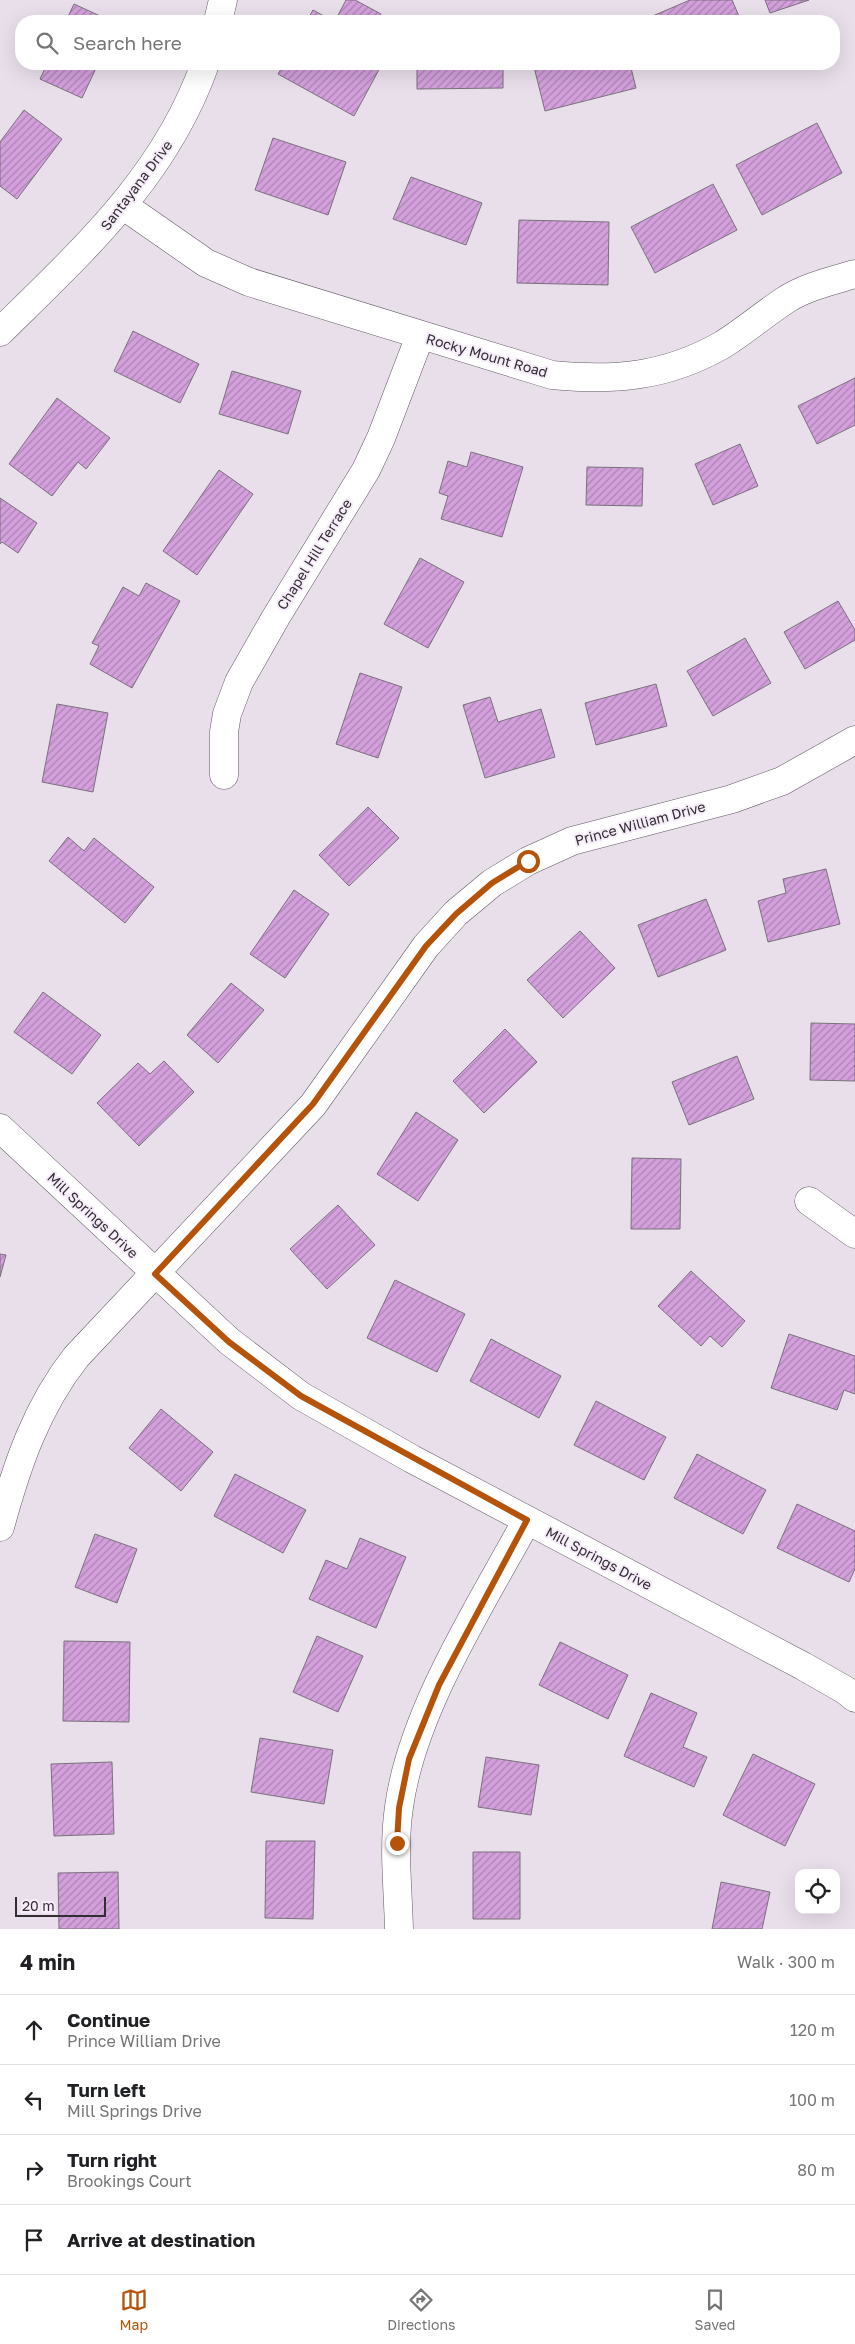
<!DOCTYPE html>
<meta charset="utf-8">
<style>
body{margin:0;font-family:"Golos Text",sans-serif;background:#f6f6f6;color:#202124}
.controls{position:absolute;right:15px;bottom:15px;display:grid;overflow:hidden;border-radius:10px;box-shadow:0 5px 20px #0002}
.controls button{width:45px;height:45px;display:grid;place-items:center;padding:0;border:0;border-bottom:1px solid #e0e0e0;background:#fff;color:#202124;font:25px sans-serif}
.scale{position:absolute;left:15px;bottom:12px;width:91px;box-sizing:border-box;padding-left:5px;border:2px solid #312d32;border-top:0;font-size:14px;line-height:18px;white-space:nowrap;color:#312d32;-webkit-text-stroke:4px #f7ecf9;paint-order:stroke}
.stop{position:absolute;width:15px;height:15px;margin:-11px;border:4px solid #b45309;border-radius:50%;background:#fff}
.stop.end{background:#b45309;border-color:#fff;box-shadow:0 1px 5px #0008}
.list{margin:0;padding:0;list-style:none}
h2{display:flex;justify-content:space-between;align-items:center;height:65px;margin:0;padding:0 20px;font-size:21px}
h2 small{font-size:16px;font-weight:400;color:#757577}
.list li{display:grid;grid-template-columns:32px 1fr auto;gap:15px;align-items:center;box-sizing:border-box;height:70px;padding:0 20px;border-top:1px solid #e0e0e0}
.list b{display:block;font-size:19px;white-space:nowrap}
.list p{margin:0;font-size:16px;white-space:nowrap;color:#757577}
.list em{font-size:16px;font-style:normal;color:#757577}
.icon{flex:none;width:28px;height:28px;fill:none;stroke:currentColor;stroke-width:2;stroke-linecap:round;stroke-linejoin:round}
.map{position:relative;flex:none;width:855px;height:1929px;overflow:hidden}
.search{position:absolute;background:#fff;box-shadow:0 5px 20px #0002;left:15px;right:15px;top:15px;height:55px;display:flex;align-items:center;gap:12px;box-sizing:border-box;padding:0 18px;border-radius:20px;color:#757577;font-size:19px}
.sheet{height:345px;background:#fff}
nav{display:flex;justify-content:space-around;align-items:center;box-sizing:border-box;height:70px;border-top:1px solid #e0e0e0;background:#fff;font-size:14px;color:#757577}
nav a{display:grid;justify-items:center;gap:2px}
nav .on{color:#b45309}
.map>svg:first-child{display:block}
.building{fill:url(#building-hatch);stroke:#7a717c}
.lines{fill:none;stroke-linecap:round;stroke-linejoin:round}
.street-casing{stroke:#615863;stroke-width:29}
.street{stroke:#fff;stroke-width:28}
.route{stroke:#b45309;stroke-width:6}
.labels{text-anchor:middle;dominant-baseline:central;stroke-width:4;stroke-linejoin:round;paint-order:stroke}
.street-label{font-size:14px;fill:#312d32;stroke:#f7ecf9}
</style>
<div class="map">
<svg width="855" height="1929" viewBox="0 0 855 1929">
<defs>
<pattern id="building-hatch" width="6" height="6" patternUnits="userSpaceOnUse" patternTransform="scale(1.25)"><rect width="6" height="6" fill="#d3a0dc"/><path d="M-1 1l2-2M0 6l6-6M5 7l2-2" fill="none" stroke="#ac83b3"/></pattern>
</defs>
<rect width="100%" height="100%" fill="#e9dfeb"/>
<!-- building -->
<path class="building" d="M346 0H355L381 14 378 21H335Z
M690 0H732L741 21H650L648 18Z
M765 0H809L770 13Z
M74 4 111 21H66Z
M313 10 333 21H307Z
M47 64H98L82 98 40 79Z
M284 64H382L354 116 278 74Z
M417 64H503V88L417 89Z
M548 64H630L636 88 545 111 534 67Z
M24 110 62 139 17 199 0 186V142Z
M817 123 842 173 762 215 736 165Z
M273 138 346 162 328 215 255 190Z
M411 177 482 203 466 245 393 219Z
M713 184 737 230 655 273 631 227Z
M519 220 609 222 608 285 517 283Z
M133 331 199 364 180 403 114 371Z
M232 371 301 391 288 434 219 414Z
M855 378V425L817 444 798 406Z
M57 398 110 438 86 469 78 462 52 496 9 464Z
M740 444 758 486 713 505 695 464Z
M471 452 523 467 502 537 441 519 448 496 439 493 448 461 467 467Z
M587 467 643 468 642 506 586 505Z
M219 470 253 494 197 575 163 551Z
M0 498 37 523 18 553 2 542 0 544Z
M420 558 464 582 428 648 384 624Z
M146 583 180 601 132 688 90 664 99 646 92 643 123 587 139 596Z
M838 601 855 630V640L805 669 784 632Z
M745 638 771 683 713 716 687 671Z
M360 673 402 687 378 758 336 744Z
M656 684 667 726 596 745 585 703Z
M490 697 498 722 541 709 555 757 485 778 463 705Z
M57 704 108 713 93 792 42 782Z
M368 807 399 838 349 886 319 855Z
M68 837 84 851 94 838 154 887 125 923 49 861Z
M826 869 840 924 768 942 758 901 786 893 783 879Z
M294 890 329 914 285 978 250 954Z
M706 899 726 950 658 977 638 925Z
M580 931 615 968 563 1018 527 980Z
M231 983 264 1010 218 1063 187 1035Z
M43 992 101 1035 72 1074 14 1032Z
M811 1023 855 1024V1081L810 1080Z
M505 1029 537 1062 484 1113 453 1081Z
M737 1056 754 1099 689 1125 672 1082Z
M164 1061 194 1092 139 1146 97 1103 138 1063 150 1074Z
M416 1112 458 1140 418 1201 377 1174Z
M632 1158 681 1159 680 1229H631Z
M338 1205 375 1245 327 1289 290 1249Z
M0 1254 6 1255 0 1277Z
M691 1271 745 1321 722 1347 710 1336 701 1346 658 1306Z
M395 1280 465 1314 437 1372 367 1338Z
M789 1334 855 1356V1394L844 1390 837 1410 771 1388Z
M491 1339 561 1376 539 1418 470 1381Z
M596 1401 666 1437 644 1480 574 1445Z
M161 1409 213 1452 181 1491 129 1448Z
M697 1454 766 1490 743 1534 674 1498Z
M235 1474 306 1510 283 1553 214 1516Z
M797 1504 855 1531V1569L849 1582 777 1548Z
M95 1534 137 1549 117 1603 75 1587Z
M360 1538 406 1557 376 1628 309 1599 326 1560 347 1569Z
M317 1636 363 1656 338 1712 293 1692Z
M64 1641 130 1642 129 1722 63 1721Z
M560 1642 628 1675 608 1719 539 1685Z
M651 1693 697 1713 683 1747 707 1757 694 1787 624 1756Z
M260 1738 333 1750 324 1804 251 1792Z
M753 1754 815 1784 785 1846 723 1815Z
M486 1757 539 1765 531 1815 478 1807Z
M112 1762 114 1834 54 1836 51 1764Z
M266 1841H315L313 1919 265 1918Z
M473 1852H520V1919H473Z
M118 1872 119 1929H59L58 1873Z
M721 1882 770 1892 762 1929H712Z"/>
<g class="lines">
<defs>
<path id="street" d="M218 21 223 0
M124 206 206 263 249 282 552 375C614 381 666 377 722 345 743 332 763 315 784 301 805 287 831 281 855 274
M0 332C83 250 165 177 205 64
M224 775V732L227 714 239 682 276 617 366 470 381 438 420 336
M0 1128 229 1341 301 1396 412 1459 803 1666 845 1690 855 1698
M809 1201 855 1234
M0 1527C17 1465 36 1408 76 1357L313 1105 426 946 456 913 492 883 528 861 572 841 732 799 782 781 855 740
M399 1929C398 1889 393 1847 399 1807 412 1711 481 1605 527 1520"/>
</defs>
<!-- street casing -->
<use href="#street" class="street-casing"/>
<!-- street -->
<use href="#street" class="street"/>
</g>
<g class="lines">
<!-- route -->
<path class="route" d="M397 1843 399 1808 409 1759 439 1685 527 1520 301 1396 229 1342 155 1274 313 1104 426 946 456 914 492 883 528 861"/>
</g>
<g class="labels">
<!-- street labels -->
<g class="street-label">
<text transform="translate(136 185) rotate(-53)">Santayana Drive</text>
<text transform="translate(487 355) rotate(16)">Rocky Mount Road</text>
<text transform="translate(314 554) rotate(-58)">Chapel Hill Terrace</text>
<text transform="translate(640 823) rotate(-15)">Prince William Drive</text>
<text transform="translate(93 1215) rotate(43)">Mill Springs Drive</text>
<text transform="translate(599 1558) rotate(28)">Mill Springs Drive</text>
</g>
</g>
</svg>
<div class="controls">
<button><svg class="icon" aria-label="locate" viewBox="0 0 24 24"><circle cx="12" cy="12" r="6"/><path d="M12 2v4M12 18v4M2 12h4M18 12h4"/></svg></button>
</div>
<div class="scale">20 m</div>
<div class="stop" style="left:528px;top:861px"></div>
<div class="stop end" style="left:397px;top:1843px"></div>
<div class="search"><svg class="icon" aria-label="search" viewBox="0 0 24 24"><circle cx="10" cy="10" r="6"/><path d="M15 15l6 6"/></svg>Search here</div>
</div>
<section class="sheet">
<h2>4 min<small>Walk · 300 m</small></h2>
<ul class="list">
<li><svg class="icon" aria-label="ahead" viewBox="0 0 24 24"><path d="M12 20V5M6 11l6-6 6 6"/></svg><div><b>Continue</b><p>Prince William Drive</p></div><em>120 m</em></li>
<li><svg class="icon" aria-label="left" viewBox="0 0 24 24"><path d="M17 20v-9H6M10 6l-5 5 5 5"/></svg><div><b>Turn left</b><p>Mill Springs Drive</p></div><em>100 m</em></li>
<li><svg class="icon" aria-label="right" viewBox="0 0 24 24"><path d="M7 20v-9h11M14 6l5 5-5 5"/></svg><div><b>Turn right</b><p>Brookings Court</p></div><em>80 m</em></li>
<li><svg class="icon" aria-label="arrive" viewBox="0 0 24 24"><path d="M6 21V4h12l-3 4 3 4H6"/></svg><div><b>Arrive at destination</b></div></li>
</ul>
</section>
<nav>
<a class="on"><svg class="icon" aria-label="map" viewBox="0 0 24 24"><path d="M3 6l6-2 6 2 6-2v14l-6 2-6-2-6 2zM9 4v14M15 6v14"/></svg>Map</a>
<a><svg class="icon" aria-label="directions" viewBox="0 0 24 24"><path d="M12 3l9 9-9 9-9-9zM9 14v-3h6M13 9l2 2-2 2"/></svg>Directions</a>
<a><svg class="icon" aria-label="saved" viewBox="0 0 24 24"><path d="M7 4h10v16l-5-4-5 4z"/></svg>Saved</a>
</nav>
